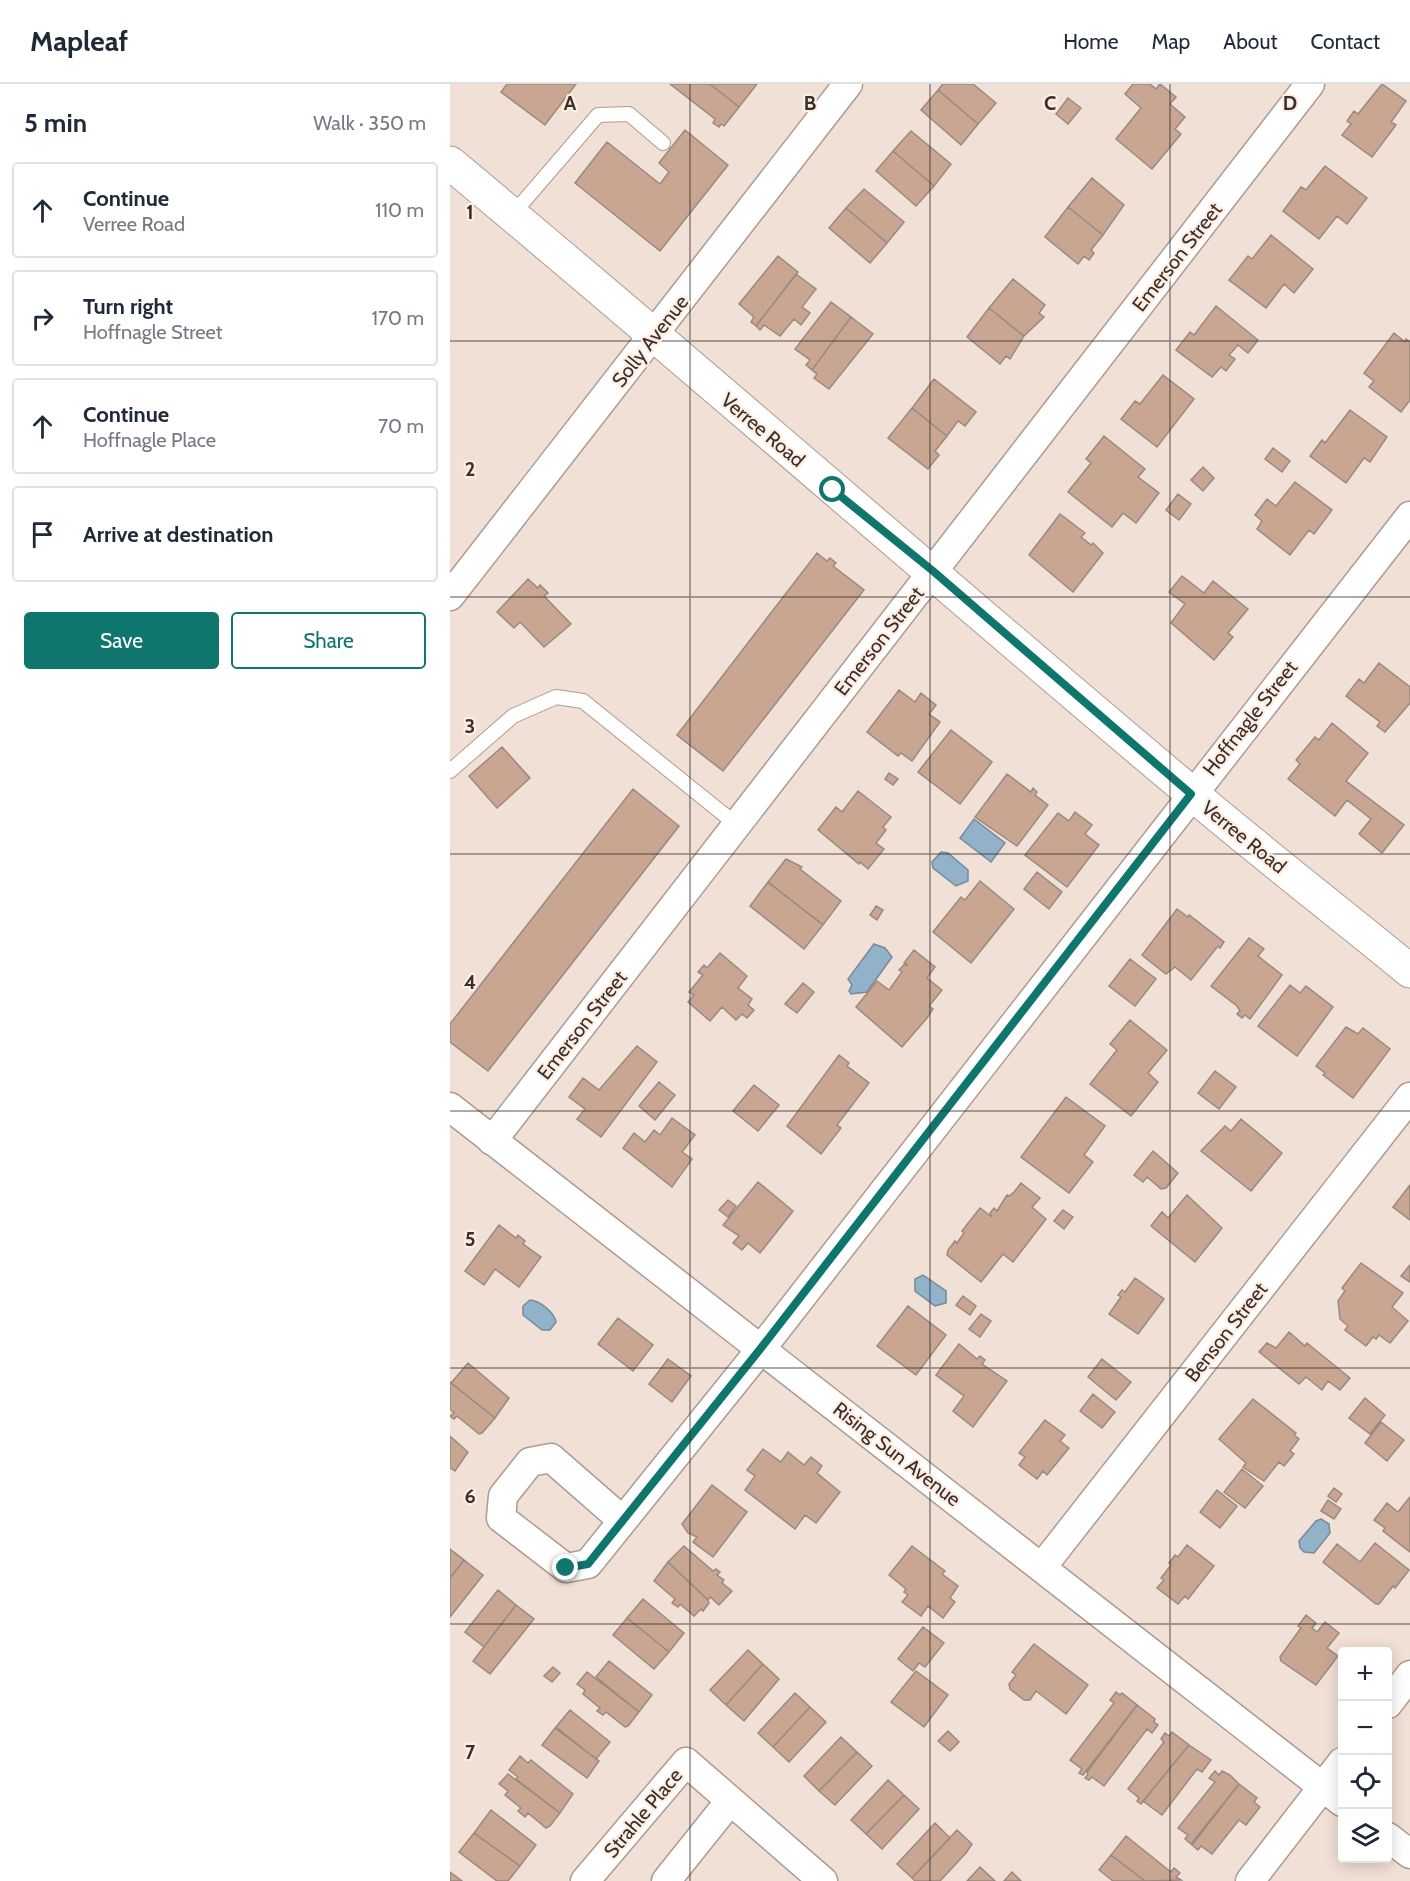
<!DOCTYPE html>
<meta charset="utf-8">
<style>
body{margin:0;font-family:Cabin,sans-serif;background:#f6f6f7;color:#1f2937}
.controls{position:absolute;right:18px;bottom:18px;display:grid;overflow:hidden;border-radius:6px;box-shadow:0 3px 15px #0003}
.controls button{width:54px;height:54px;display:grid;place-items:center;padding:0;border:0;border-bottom:2px solid #e0e1e3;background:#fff;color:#1f2937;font:30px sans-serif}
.stop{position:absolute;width:18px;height:18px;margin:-14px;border:4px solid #0f766e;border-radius:50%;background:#fff}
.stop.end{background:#0f766e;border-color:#fff;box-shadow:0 2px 6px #0008}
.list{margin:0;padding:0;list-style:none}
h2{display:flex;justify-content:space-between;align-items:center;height:78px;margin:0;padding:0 24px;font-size:26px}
h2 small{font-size:20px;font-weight:400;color:#747a83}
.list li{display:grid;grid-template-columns:39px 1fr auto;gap:18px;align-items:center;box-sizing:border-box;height:96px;margin:0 12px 12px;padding:0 12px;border:2px solid #e0e1e3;border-radius:6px}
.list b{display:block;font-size:22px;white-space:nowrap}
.list p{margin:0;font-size:20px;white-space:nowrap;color:#747a83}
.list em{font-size:20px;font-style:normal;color:#747a83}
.actions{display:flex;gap:12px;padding:18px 24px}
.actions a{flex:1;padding:14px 0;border:2px solid #0f766e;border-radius:6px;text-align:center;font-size:21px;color:#0f766e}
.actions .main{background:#0f766e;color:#fff}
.icon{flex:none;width:33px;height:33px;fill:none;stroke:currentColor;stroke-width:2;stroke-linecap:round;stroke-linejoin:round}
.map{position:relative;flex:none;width:960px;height:1797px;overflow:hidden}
header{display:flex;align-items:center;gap:36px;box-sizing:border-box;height:84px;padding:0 30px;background:#fff;border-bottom:2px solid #e0e1e3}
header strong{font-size:28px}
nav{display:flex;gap:33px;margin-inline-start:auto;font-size:21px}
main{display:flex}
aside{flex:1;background:#fff}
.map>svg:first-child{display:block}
.water{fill:#91b2c9;stroke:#768b9a;stroke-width:1.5}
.building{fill:#c8a692;stroke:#9a8980;stroke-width:1.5}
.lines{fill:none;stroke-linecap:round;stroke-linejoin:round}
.service-casing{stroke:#ac9b91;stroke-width:16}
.minor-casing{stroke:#ac9b91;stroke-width:31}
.secondary-casing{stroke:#ac9b91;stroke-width:35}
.service{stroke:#fff;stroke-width:14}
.minor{stroke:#fff;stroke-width:28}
.secondary{stroke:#fff;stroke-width:33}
.route{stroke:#0f766e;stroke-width:8}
.grid{fill:none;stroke:#37302c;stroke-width:1.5;stroke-opacity:0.55}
.labels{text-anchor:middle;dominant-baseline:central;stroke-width:4.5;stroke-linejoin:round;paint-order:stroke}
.street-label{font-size:20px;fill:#37302c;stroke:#ffede2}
.grid-label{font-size:20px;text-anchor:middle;font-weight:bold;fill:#37302c;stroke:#ffede2;stroke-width:4.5;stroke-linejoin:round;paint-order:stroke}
</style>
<header>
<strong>Mapleaf</strong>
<nav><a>Home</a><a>Map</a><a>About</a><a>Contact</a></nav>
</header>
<main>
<aside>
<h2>5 min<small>Walk · 350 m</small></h2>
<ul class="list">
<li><svg class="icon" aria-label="ahead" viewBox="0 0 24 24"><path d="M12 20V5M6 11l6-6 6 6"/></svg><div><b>Continue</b><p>Verree Road</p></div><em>110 m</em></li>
<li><svg class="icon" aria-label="right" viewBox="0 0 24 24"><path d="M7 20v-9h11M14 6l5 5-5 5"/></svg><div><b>Turn right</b><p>Hoffnagle Street</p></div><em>170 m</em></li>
<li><svg class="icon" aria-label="ahead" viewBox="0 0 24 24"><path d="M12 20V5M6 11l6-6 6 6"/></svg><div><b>Continue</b><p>Hoffnagle Place</p></div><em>70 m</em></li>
<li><svg class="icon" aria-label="arrive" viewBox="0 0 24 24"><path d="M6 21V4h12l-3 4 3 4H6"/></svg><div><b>Arrive at destination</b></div></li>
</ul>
<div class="actions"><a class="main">Save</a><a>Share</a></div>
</aside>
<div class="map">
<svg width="960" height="1797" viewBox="0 0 960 1797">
<rect width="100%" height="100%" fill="#f1e0d5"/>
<!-- water -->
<path class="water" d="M524 735 555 759 541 778 510 754Z
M491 768 498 769 518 786V797L506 802 483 784 482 778Z
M424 860 435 864 442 873 417 908 401 910 399 907 402 901 398 895Z
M473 1191 496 1207V1219L485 1222 465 1207V1195Z
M80 1216C90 1217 104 1228 106 1238L100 1246H92L73 1231V1222Z
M871 1435 879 1440 880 1449 864 1469 854 1468 850 1464 849 1457 866 1437Z"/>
<!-- building -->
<path class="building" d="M57 0H126L95 41 51 8Z
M220 0H260L289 23 274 42 271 40 269 43 263 39 265 35Z
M260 0H307L289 23Z
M493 0H523L546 19 528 40 488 6Z
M683 0H700L706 5 710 0 726 13 720 20 735 33 725 45 731 50 702 85 666 55 691 24 675 10Z
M932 0 956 17 941 38 946 41 922 73 892 51 901 40 897 37 904 27 908 30Z
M488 6 528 40 511 61 471 26Z
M618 14 631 24 618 40 606 30Z
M235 46 278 81 210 167 125 99 157 58 210 100 219 88 209 79Z
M461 47 501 80 484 102 443 67Z
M443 67 484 102 466 122 426 87Z
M875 82 917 114 897 140 887 132 869 155 833 127 851 103 856 106Z
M642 94 674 121 653 151 618 123Z
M414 105 454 138 437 159 396 124Z
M618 123 653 151 641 166 644 169 639 176 634 172 628 180 595 153Z
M396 124 437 159 420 179 379 144Z
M821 151 863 185 844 209 834 200 816 224 779 196 798 172 802 175Z
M328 172 348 188 306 242 301 238 304 233 289 220Z
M346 190 366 205 352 223 360 229 351 241 344 235 330 252 314 241 310 246 306 242Z
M563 195 595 221 589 229 594 233 574 252 539 224Z
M381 218 401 233 362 286 356 281 360 276 345 265Z
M766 222 808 256 798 269 788 261 779 271 785 275 776 287 771 283 762 293 726 266 740 248 744 251Z
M539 224 574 252 560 275 556 272 550 280 517 253Z
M401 233 423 250 379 305 364 294 367 290 362 286Z
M944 249 955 258 956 255 960 258V316L951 328 919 303 924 297 914 289Z
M713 291 744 315 707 363 671 335 685 317 690 320Z
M484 295 526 328 515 342 508 337 497 352 462 324Z
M462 324 497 352 485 367 489 371 478 385 438 354Z
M900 326 937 353 920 378 914 374 896 399 860 372 872 356 875 359Z
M654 352 695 385 688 393 709 409 686 439 673 429 662 443 618 408 641 379 636 375Z
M823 364 840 377 832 388 815 375Z
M753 383 764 394 753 407 741 396Z
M845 398 882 426 864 450 859 446 840 471 807 445 812 437 805 431 817 415 826 422Z
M728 410 741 420 729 436 716 426Z
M610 430 635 449 631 453 641 461 643 459 653 469 623 508 579 471Z
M367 469 377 477 380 474 386 479 383 482 414 506 273 687 227 651Z
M732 492 754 509 763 497 798 525 778 549 783 553 764 576 721 539 735 520 719 508Z
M78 495 88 504 90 501 98 509 94 512 121 540 94 563 70 538 64 544 47 528Z
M929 579 960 603V619L935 648 927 642 930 638 896 612 909 595 914 599Z
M449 606 465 618 471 609 486 621 479 630 490 638 462 677 451 669 448 672 417 648Z
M882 639 918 669 896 697 954 741 932 769 909 750 921 735 897 716 885 732 838 695 850 680 846 676 865 653 869 656Z
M501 646 542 678 510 720 468 688Z
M52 663 80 694 47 724 19 692Z
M439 689 448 695 443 701 435 695Z
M557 690 581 708 583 704 587 708 585 711 598 721 567 762 525 733Z
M183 705 229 742 38 987 0 958V940Z
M408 707 441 733 433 743 436 746 426 759 434 765 418 785 410 778 409 780 368 746 386 723 392 728Z
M625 728 642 741 635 750 649 761 617 803 575 771 608 729 619 737Z
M336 775 352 783 350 785 391 817 373 841 318 798Z
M587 788 612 808 599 825 574 805Z
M530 797 564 825 521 879 483 848 511 813 515 816Z
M318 798 373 841 354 865 300 822Z
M426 822 433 826 427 836 420 831Z
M727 825 738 833 739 831 774 858 770 864 768 862 741 896 725 883 716 890 692 871Z
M799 854 814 865 808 872 832 891 800 935 795 931 792 934 787 930 790 927 787 922 761 902Z
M464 866 485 883 477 894 492 906 479 922 483 925 477 934 452 963 406 923 427 897 439 906 452 888 449 886 454 881H458L454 879Z
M270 869 297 892 288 904 302 915 298 921 304 926 297 934 292 930 286 936 272 923 260 937 238 918 244 911 239 908 253 891 248 888 254 881 257 884Z
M680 875 706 895 685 922 659 902Z
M353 899 364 908 347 929 335 920Z
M840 901 850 909 856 902 883 923 847 972 808 942Z
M680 936 717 966 698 989 708 998 681 1032 640 1000 667 966 660 960Z
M896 943 908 950 913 944 940 965 903 1014 873 991 875 989 866 982Z
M187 962 207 978 151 1053 127 1035 135 1025 119 1013 133 994 149 1006Z
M389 971 399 979 397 982 419 999 387 1041 391 1044 371 1070 337 1042Z
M765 987 786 1003 769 1025 748 1009Z
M209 998 225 1011 205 1036 189 1022Z
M304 1001 329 1021 308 1047 283 1027Z
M616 1013 655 1042 634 1071 643 1078 619 1109 571 1073Z
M222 1034 245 1051 232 1068 242 1075 222 1103 173 1064 184 1049 195 1058 204 1046 210 1051Z
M791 1035 832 1069 801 1107 751 1067 775 1042 781 1047Z
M703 1067 728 1089 716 1104 711 1105 697 1093 693 1098 684 1091Z
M308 1098 343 1127 310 1169 298 1159 292 1166 283 1159 289 1152 273 1141Z
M571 1099 590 1114 582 1123 596 1135 563 1178 553 1170 531 1198 497 1171 498 1166 505 1157 507 1159 514 1149 512 1147 530 1124 542 1133 540 1129 544 1124 547 1127 557 1111 559 1112 564 1108Z
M960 1101V1136L943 1123Z
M737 1111 772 1144 745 1178 701 1142 712 1128 718 1134Z
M278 1116 286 1122 278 1133 269 1126Z
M613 1126 623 1133 614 1145 604 1137Z
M49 1141 66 1154 68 1151 75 1157 73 1160 91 1173 69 1203 45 1185 34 1201 15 1187Z
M911 1179 953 1209 942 1223 958 1237 940 1259 929 1251 926 1255 923 1253 916 1262 895 1246 898 1242 890 1235 888 1217 895 1207 892 1204Z
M960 1181V1198L951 1192Z
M685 1194 714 1215 688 1250 659 1230 671 1213 668 1211 672 1206 675 1208Z
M513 1212 526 1222 520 1231 506 1221Z
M458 1222 496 1251 466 1291 427 1262Z
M531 1230 541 1237 530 1253 519 1245Z
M168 1234 203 1261 183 1287 148 1260Z
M839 1248 855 1262 857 1259 900 1294 890 1306 878 1297 872 1306 856 1293 849 1300 809 1268 817 1259 826 1264Z
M509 1260 527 1275 530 1272 535 1276 532 1280 557 1297 523 1343 503 1327 514 1312 486 1291Z
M218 1275 241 1292 222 1318 199 1300Z
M652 1275 681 1298 666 1316 638 1293Z
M18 1279 59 1314 45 1334 1 1299Z
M0 1298 45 1334 32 1349 29 1350 7 1332 4 1335 0 1332 4 1329 0 1325Z
M643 1310 665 1328 652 1344 630 1327Z
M915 1314 935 1331 920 1350 899 1334Z
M803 1315 846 1349 844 1351 849 1355 840 1367 844 1370 834 1382 829 1378 814 1397 793 1383 796 1379 769 1355Z
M595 1336 615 1351 610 1357 619 1364 597 1391 593 1387 587 1395 569 1381 575 1373 569 1369Z
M931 1338 954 1356 937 1377 915 1359Z
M0 1352 18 1368 5 1387 0 1384Z
M313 1365 331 1378 338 1368 354 1381 361 1373 372 1382 367 1389 390 1408 366 1439 355 1431 345 1445 295 1406 305 1392 297 1386Z
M792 1385 813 1402 795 1424 774 1408Z
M262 1401 297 1428 263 1473 243 1458 247 1453 238 1449 232 1440Z
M884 1404 892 1410 886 1418 878 1412Z
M767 1406 787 1422 770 1444 750 1428Z
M960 1413V1468L933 1447 935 1444 924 1436 937 1419 948 1428Z
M878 1416 891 1425 884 1435 871 1427Z
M925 1459 959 1486 945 1504 943 1502 929 1520H926L873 1478 887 1460 910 1478Z
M737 1461 764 1482 738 1515 735 1512 728 1520 707 1504 714 1496 711 1494 721 1481 719 1479 725 1471 728 1473Z
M234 1462 263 1487 266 1485 270 1488 267 1491 274 1496 272 1499 282 1507 269 1521 260 1513 258 1516 218 1478Z
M462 1462 495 1487 492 1490 508 1502 500 1514 505 1518 493 1534 478 1522 471 1532 452 1518 458 1511 454 1508 456 1505 439 1491Z
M0 1465 14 1476 0 1494Z
M14 1476 33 1491 0 1533V1494Z
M218 1478 258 1516 259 1519 253 1527 251 1525 244 1532 230 1520 228 1523 222 1519 225 1515 204 1497Z
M48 1506 66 1521 34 1563 15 1548Z
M193 1515 234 1549 219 1568 177 1534Z
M66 1521 84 1535 40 1590 23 1577Z
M856 1531 866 1539 862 1544 867 1548 875 1538 889 1549 877 1564 888 1572 866 1601 831 1577 830 1573 851 1544 848 1542Z
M177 1534 219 1568 204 1585 163 1551Z
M473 1543 494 1559 475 1583 469 1579 463 1587 448 1575Z
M584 1560 638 1601 616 1630 586 1607 580 1616H574L560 1605 559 1600 566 1591 562 1588Z
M298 1566 313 1580 276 1621 260 1606Z
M159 1577 202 1611 189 1628 146 1593Z
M313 1580 329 1595 294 1637 276 1621Z
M103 1583 110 1589 102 1598 94 1592Z
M466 1587 498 1611 474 1643 441 1618Z
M137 1588 189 1628 178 1642 175 1643 156 1628 153 1631 147 1627 150 1624 133 1610 135 1606 127 1600Z
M666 1608 670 1611 672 1609 687 1621 633 1691 629 1689 632 1685 620 1676 664 1619 660 1616Z
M345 1609 360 1623 323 1663 308 1649Z
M687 1621 705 1635 704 1638 708 1641 702 1649 697 1645 654 1702 642 1693 639 1696 635 1694 638 1690 637 1688Z
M360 1623 376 1638 339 1678 323 1663Z
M120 1626 160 1658 146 1675 106 1643Z
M105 1644 149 1677 137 1694 92 1661Z
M498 1647 509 1658 500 1667 488 1657Z
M722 1648 739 1661 691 1720 687 1717 689 1714 678 1705 714 1658 711 1655 715 1649 719 1652Z
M391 1653 407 1668 369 1707 354 1692Z
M739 1661 761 1676 752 1688 747 1685 712 1731 693 1717Z
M407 1668 422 1682 385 1721 369 1707Z
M70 1672 78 1679 81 1676 123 1710 110 1729 66 1695 68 1693 59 1686Z
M765 1687 769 1691 772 1687 780 1691 789 1700 741 1760 735 1755 738 1751 728 1744 765 1698 759 1694Z
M58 1690 110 1729 100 1742 96 1744 78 1729 75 1733 68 1727 71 1724 55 1711 58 1707 49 1700Z
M438 1696 454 1711 416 1750 401 1736Z
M789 1700 807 1714 804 1718 810 1723 796 1741 789 1736 762 1770 751 1762 748 1766 742 1761Z
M454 1711 469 1725 432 1765 416 1750Z
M41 1726 86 1761 70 1782 24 1749Z
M485 1739 500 1754 462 1794 447 1780Z
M507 1746 522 1760 516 1769 490 1797H465L462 1794Z
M24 1749 70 1782 58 1797H47L9 1768Z
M676 1752 721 1788 724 1784 730 1789 726 1793 731 1796 695 1797 661 1771Z
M661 1771 695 1797H663L649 1786Z
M530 1783 545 1797H517Z
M0 1788 12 1797H0Z
M562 1788 571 1797H554Z"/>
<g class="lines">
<defs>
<path id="service" d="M62 131 148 31 179 30 213 59
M0 687 63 632 106 613 133 617 287 741"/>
<path id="minor" d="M0 512 398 0
M0 1023 892 1718
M42 1057 860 0
M172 1436 101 1374 80 1378 53 1412 51 1434 116 1484 138 1480 311 1265 960 432
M592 1483 960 1013
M938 1620 960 1591
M938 1753 960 1770
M135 1797 236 1678 373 1797
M216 1797 280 1717
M800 1797 892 1678"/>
<path id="secondary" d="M0 79C249 286 492 500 740 708 812 769 887 827 960 887"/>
</defs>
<!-- service casing -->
<use href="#service" class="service-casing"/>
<!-- minor casing -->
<use href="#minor" class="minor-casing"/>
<!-- secondary casing -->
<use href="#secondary" class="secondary-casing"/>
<!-- service -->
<use href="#service" class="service"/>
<!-- minor -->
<use href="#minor" class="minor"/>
<!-- secondary -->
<use href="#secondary" class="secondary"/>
</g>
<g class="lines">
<!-- route -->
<path class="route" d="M116 1484 138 1480 311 1264 741 710 483 487 383 406"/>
</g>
<!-- grid -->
<path class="grid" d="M240 0V1797M480 0V1797M720 0V1797M0 257H960M0 513H960M0 770H960M0 1027H960M0 1284H960M0 1540H960"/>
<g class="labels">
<!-- street labels -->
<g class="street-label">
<text transform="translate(727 173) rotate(-52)">Emerson Street</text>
<text transform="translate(200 257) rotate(-52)">Solly Avenue</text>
<text transform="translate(313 346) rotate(40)">Verree Road</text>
<text transform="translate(429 557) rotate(-52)">Emerson Street</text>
<text transform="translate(800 634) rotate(-52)">Hoffnagle Street</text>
<text transform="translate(794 753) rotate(39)">Verree Road</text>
<text transform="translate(132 941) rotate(-52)">Emerson Street</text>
<text transform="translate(776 1248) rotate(-52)">Benson Street</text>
<text transform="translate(447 1370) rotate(38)">Rising Sun Avenue</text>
<text transform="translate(193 1729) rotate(-50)">Strahle Place</text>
</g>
</g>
<g class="grid-label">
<text x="120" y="26">A</text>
<text x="360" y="26">B</text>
<text x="600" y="26">C</text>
<text x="840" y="26">D</text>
<text x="20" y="135">1</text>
<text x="20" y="392">2</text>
<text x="20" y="649">3</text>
<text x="20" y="905">4</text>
<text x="20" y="1162">5</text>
<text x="20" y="1419">6</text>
<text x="20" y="1675">7</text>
</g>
</svg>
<div class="controls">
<button>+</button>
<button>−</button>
<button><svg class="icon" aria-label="locate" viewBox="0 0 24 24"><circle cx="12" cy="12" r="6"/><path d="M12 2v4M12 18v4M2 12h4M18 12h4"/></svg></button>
<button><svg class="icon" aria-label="layers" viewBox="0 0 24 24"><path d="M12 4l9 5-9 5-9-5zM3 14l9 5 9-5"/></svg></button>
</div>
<div class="stop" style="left:383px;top:406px"></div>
<div class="stop end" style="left:116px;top:1484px"></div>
</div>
</main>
